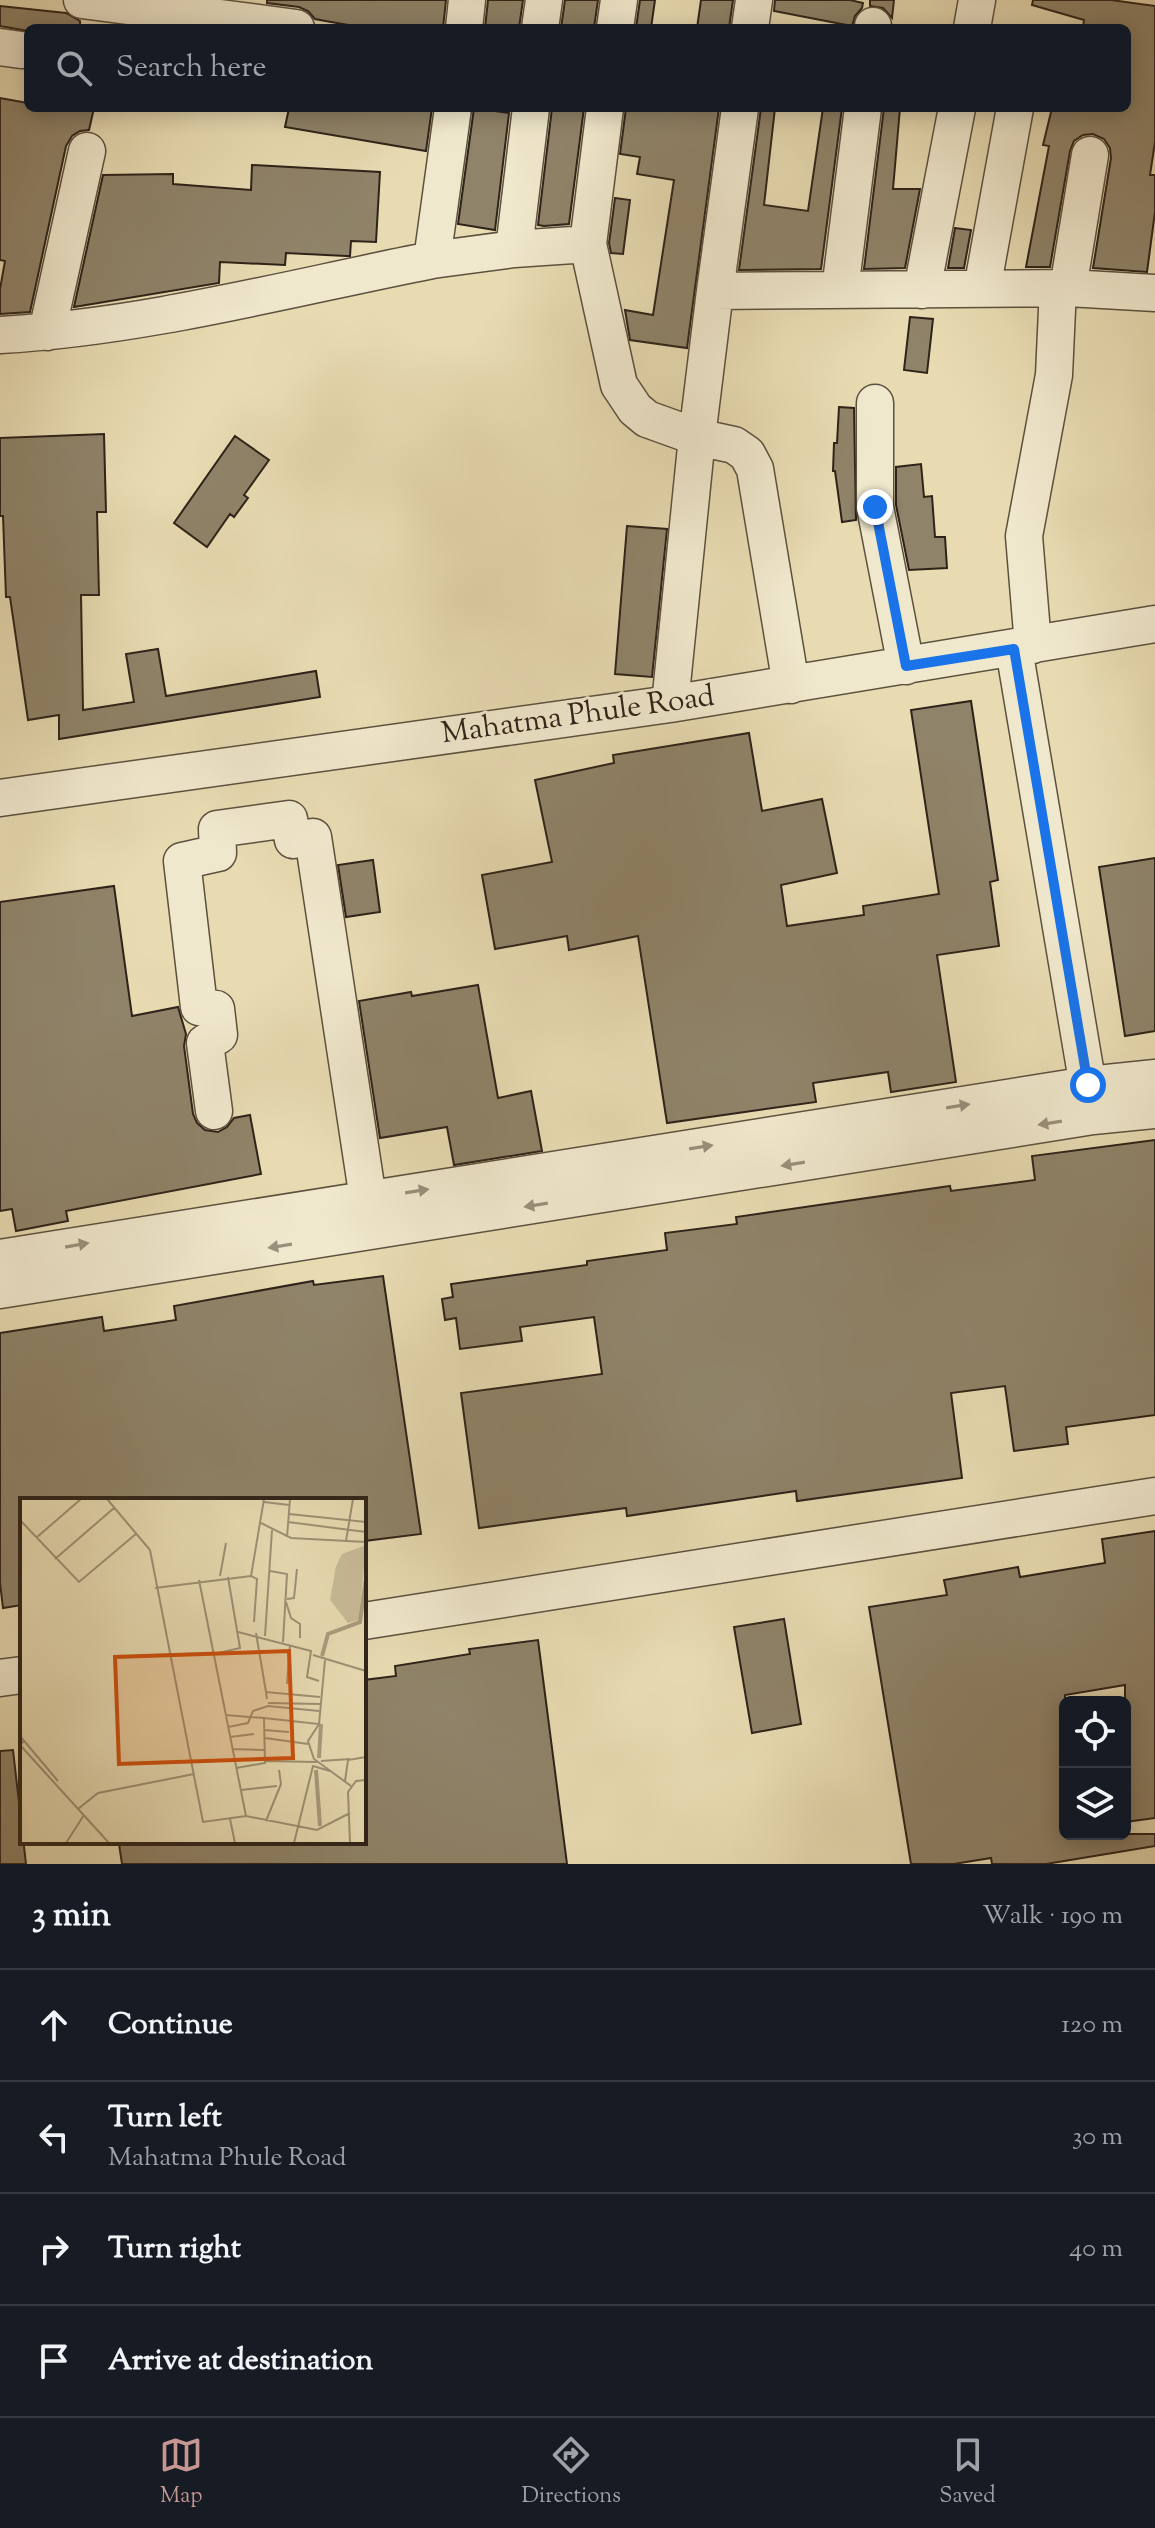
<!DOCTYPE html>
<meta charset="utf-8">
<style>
body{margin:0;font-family:"Sorts Mill Goudy",serif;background:#242831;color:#f1f3f6}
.controls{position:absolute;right:24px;bottom:24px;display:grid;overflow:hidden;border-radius:12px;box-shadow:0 4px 20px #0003}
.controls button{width:72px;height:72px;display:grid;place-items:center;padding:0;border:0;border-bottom:2px solid #363941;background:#171b24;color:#f1f3f6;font:40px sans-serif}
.stop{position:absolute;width:24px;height:24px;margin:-18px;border:6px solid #1a73e8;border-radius:50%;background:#fff}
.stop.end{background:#1a73e8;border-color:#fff;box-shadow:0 2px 8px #0008}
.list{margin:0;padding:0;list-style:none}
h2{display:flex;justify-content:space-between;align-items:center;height:104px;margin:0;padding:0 32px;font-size:34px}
h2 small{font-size:26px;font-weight:400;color:#9ea1a6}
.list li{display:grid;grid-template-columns:52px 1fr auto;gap:24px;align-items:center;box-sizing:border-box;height:112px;padding:0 32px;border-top:2px solid #363941}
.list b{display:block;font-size:30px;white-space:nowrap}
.list p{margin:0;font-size:26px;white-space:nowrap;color:#9ea1a6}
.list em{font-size:26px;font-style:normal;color:#9ea1a6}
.icon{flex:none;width:44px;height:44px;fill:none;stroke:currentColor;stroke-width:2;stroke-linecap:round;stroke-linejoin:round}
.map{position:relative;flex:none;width:1155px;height:1864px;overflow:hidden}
.search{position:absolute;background:#171b24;box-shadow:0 4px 20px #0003;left:24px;right:24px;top:24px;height:88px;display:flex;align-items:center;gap:20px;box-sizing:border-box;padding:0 28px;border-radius:12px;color:#9ea1a6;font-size:30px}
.sheet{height:552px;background:#171b24}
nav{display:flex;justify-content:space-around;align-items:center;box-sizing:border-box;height:112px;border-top:2px solid #363941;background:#171b24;font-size:22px;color:#9ea1a6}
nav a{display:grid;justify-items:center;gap:4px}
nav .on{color:#c59692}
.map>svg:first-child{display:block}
.building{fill:#8f8369;stroke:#2e2319;stroke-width:2}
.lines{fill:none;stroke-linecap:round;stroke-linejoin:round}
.minor-casing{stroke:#5c513f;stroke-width:39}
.minor{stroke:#f0e8cd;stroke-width:36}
.oneway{fill:#998f7c}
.route{stroke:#1a73e8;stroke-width:10}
.labels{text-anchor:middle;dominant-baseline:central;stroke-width:6;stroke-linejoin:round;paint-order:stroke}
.street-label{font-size:30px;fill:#2e2319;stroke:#f0e8cd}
.inset-river{fill:none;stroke:#a99c7e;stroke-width:4}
.inset-road{fill:none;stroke:#9e9175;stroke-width:2}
.view{fill:#cc510e;fill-opacity:0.15;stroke:#cc510e;stroke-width:4}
.inset-edge{fill:none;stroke:#2e2319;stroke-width:4}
</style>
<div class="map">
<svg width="1155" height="1864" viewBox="0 0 1155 1864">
<rect width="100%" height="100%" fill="#e8dbb2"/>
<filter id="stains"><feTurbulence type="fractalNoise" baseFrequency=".0025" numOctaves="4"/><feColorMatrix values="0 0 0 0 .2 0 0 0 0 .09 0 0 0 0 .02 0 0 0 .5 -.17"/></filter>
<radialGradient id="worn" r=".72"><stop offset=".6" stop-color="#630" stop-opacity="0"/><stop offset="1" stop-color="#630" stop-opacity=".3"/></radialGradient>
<!-- building -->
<path class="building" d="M267 0H446L443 28H366L331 22 315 19 308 11 299 7 267 3Z
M488 0H523L519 28H485Z
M565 0H598L594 28H561Z
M640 0H655L651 28H636Z
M701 0H733L729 28H697Z
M775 0H850L863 3 862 8 855 16 852 26 774 11Z
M870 0H894L892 18 883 8 870 6Z
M1033 0H1111L1155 6V142L1150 175H1155V212L1147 272 1093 268 1111 158 1110 148 1104 139 1093 134 1083 135 1074 141 1070 151 1050 267H1026L1049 146 1043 145 1052 108H1127V28H1083L1084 20 1032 5Z
M0 6 66 13 80 21V28H28V31L0 26Z
M0 98 28 103V108H94L89 130 80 131 72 136 66 146 30 312 0 314V289L5 261 0 260Z
M289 108H432L426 151 285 127Z
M474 108 509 113 495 230 458 224Z
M552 108H584L569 224 544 226 538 225Z
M626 108H719L687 348 630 340 625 310 653 315 674 180 637 174 640 157 620 154Z
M761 108H775L764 205 808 211 823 108H842L821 269 739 270Z
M884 108H900L893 189H920L905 268 864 269Z
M252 165 380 172 376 242 351 241 350 256H346L286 253 285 265 220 262 219 283 74 307 103 175 173 174V184L251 190Z
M615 198 630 200 623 254 611 253 609 243Z
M955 228 971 230 964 268H948Z
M910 317 933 319 927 373 904 370Z
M839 407 854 408 856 520 842 522 835 471H833L834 443H837Z
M104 434 106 512H97L99 595H81L83 710 134 702 126 654 158 649 166 696 316 671 320 697 59 739V715L28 720 10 597H6L3 516H0V438Z
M235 436 269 460 244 495 248 498 234 517 230 514 207 547 174 523Z
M921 464 924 497 932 496 935 537H945L947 568 909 570 896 505V467Z
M627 526 667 529 652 677 615 674Z
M971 701 998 880 990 882 999 946 937 955 956 1082 891 1092 888 1072 813 1083 816 1102 667 1123 638 936 569 950 567 936 495 949 482 875 552 862 535 780 614 763 613 755 749 733 762 811 822 799 837 873 781 885 787 926 864 915 863 906 939 894 911 710Z
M1155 858V1031L1125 1036 1099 867Z
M373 860 380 912 346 917 338 865Z
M114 886 132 1016 178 1007 186 1034 184 1046 193 1114 197 1123 205 1130 218 1132 227 1127 234 1118 250 1115 261 1174 66 1211 68 1221 16 1231 12 1209 0 1211V902Z
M478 985 498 1098 531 1091 542 1151 454 1165 447 1127 380 1138 359 1001 411 992 412 996Z
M1155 1140V1415L1066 1427 1068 1444 1014 1451 1005 1386 951 1393 962 1478 797 1501 796 1491 627 1516 626 1508 479 1528 461 1393 602 1374 594 1317 520 1327 522 1341 460 1349 456 1318 445 1320 442 1299 453 1297 451 1284 587 1265V1261L667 1250 665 1233 737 1224 736 1217 950 1186 951 1191 1035 1180 1032 1156Z
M383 1276 421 1534 364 1541V1500H22V1605L3 1608 0 1583V1333L102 1317 104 1331 176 1320 174 1306 313 1281 314 1285Z
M1155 1531V1818L1125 1822V1685L1065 1695V1834H1155V1846L1046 1864H992L991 1858 954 1864H911L869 1607 947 1595 944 1580 1018 1567 1020 1577 1105 1563 1102 1539Z
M784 1619 801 1724 752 1733 734 1627Z
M538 1640 567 1864H122L119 1844 134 1842H364V1680L396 1676 395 1666 470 1654 469 1649Z
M13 1750 26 1864H0V1751Z"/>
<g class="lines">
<defs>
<path id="minor" d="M82 0 296 28
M464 28 467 0
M540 28 544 0
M615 28 619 0
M750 28 754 0
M873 28V26
M972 28 977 0
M0 47 21 50
M453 108 432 260 514 249
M531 108 514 249 588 244
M605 108 588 244 619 385 635 409 647 419 697 437 734 445 747 454 755 469 791 685
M1068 288 1090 155
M982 289 1015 108
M840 290 863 108
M922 290 957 108
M715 291 740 108
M47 332 87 151
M0 335C145 327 290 288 432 260
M875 403V507L906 666
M1033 645 1024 536 1054 375 1058 288
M1014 649 1092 1110
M670 704 697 437 715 291 1068 288 1155 293
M0 798 670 704 1155 624
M214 1111 205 1043 219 1035 216 1009 199 1007 182 861 218 853 217 829 289 819 293 840 313 837 368 1199
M0 1258 1088 1085 1155 1078
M0 1290 1093 1116 1155 1110
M364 1621 1155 1496
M0 1678 22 1675"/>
</defs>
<!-- minor casing -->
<use href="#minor" class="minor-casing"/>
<!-- minor -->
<use href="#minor" class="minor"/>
</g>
<!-- one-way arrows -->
<defs><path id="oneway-solid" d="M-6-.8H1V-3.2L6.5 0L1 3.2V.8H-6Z" transform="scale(2)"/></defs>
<g class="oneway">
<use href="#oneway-solid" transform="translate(958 1106) rotate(-9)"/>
<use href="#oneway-solid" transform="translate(1050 1123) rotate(171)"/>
<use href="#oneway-solid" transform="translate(701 1147) rotate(-9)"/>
<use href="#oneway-solid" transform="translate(793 1164) rotate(171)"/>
<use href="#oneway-solid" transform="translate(417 1191) rotate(-9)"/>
<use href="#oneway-solid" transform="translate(536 1205) rotate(171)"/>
<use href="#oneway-solid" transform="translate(77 1245) rotate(-10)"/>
<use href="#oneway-solid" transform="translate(280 1246) rotate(171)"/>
</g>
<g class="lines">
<!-- route -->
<path class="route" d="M875 507 906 666 1014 649 1088 1085"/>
</g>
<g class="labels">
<!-- street labels -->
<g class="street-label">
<text transform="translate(578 716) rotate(-8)">Mahatma Phule Road</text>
</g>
</g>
<!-- overview -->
<g transform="translate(20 1498)">
<rect width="346" height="346" fill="#e8dbb2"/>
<path d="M346 47 339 122 328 125 310 102 316 68 322 56Z" fill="#c8bc98"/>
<path class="inset-river" d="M302 158 308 136 340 124 346 81M299 260 301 226M296 272 300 328"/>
<path class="inset-road" d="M87 1 130 52M244 4 269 7M269 16 346 24M0 22 59 84 117 35M268 24 346 34M241 25 271 40 346 44M267 39 270 1M16 40 61 1M326 43 333 1M130 52 183 324 226 318 297 332 330 315M35 61 94 10M250 73 267 76 263 144M200 78 206 45M179 82 226 318M135 90 231 78M267 101 274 100 277 71M266 104 271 120 280 126V140M234 124 237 81 231 78 244 1M218 134 291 153 287 179 299 183M236 135 246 194M245 138 252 32M194 156 220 150 208 79M293 157 346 173M267 186 270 147M247 201 246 194 300 199M248 205 300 206M205 217 244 220 245 265 216 270M244 220 299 226 288 243 294 261 331 288M299 226 305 162M208 229 228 225 233 213 248 208 299 213M244 232 269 234M0 238 38 283M210 239 234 236M245 240 288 246M4 243 0 247 89 345M212 251 245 252M245 263 297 264M301 263 330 261M325 283 328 262 346 259M221 292 257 288M58 311 78 295 174 276M210 321 215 345M246 323 261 286 259 272M46 345 64 317M274 345 293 268 310 273M330 345 328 294 336 283 346 282"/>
<path class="view" d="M269 153 273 260 99 266 95 159Z"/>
<rect width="346" height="346" class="inset-edge"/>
</g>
<rect width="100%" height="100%" filter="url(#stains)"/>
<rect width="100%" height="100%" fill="url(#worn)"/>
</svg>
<div class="controls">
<button><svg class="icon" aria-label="locate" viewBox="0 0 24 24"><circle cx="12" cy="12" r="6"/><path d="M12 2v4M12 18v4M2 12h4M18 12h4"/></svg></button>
<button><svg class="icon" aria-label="layers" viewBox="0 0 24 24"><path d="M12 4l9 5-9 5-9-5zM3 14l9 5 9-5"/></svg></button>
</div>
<div class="stop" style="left:1088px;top:1085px"></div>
<div class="stop end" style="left:875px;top:507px"></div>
<div class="search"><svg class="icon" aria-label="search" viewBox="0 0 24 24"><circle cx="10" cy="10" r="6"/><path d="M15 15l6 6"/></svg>Search here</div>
</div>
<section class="sheet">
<h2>3 min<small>Walk · 190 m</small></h2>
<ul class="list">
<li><svg class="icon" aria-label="ahead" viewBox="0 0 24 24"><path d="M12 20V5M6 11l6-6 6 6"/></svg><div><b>Continue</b></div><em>120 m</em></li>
<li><svg class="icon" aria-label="left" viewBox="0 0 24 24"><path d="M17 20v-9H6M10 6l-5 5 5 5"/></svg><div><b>Turn left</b><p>Mahatma Phule Road</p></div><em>30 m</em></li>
<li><svg class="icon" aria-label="right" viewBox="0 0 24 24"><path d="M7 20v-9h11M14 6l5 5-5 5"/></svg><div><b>Turn right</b></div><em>40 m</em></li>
<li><svg class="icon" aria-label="arrive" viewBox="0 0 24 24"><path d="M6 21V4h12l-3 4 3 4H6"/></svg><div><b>Arrive at destination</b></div></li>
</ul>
</section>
<nav>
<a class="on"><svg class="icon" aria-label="map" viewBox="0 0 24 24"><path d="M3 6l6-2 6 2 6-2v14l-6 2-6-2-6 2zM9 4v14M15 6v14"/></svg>Map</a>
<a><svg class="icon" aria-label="directions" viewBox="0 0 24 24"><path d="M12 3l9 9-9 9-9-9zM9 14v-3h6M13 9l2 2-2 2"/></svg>Directions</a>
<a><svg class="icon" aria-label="saved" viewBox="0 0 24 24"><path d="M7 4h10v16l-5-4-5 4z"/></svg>Saved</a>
</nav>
